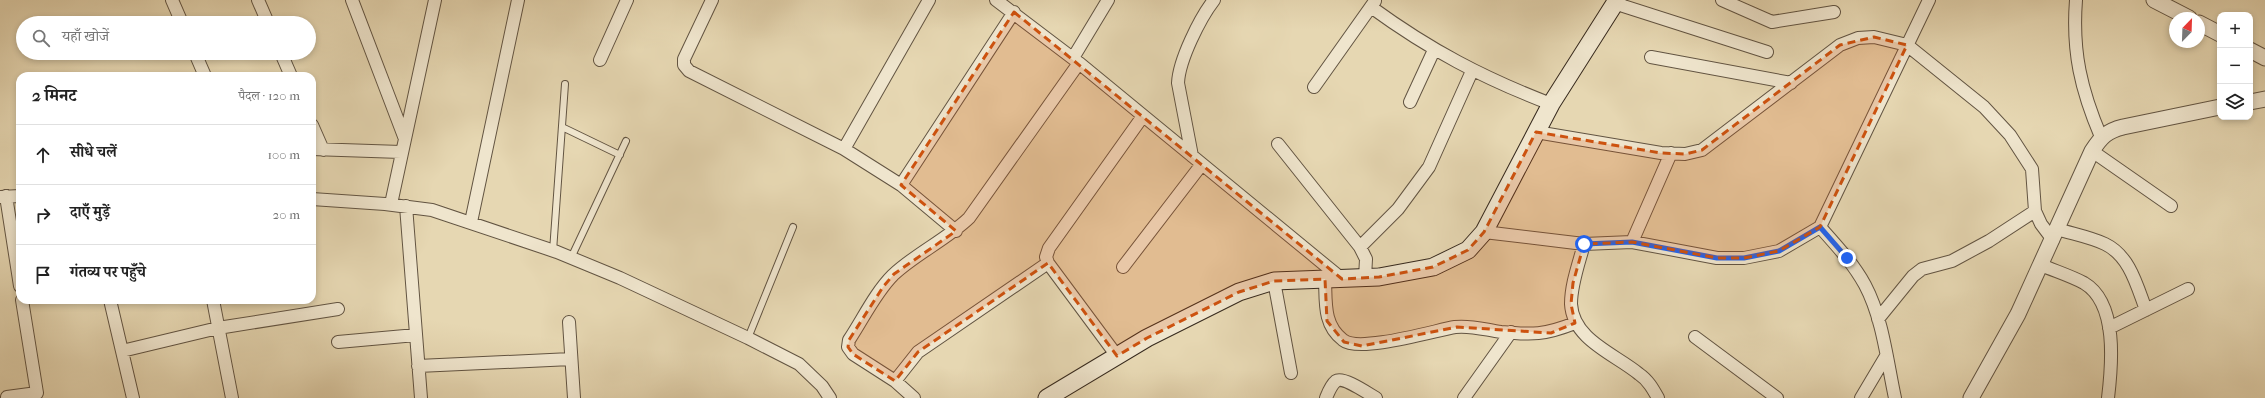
<!DOCTYPE html>
<html lang="hi">
<meta charset="utf-8">
<style>
body{margin:0;font-family:"IM FELL French Canon","Noto Serif Devanagari",serif;background:#f2f2f2;color:#222}
.controls{position:absolute;right:12px;top:12px;display:grid;overflow:hidden;border-radius:8px;box-shadow:0 2px 6px #0003}
.controls button{width:36px;height:36px;display:grid;place-items:center;padding:0;border:0;border-bottom:1px solid #e0e0e0;background:#fff;color:#222;font:20px sans-serif}
.compass{position:absolute;left:2169px;top:12px;width:36px;height:36px;border-radius:50%;background:#fff;box-shadow:0 2px 6px #0003;rotate:23deg}
.stop{position:absolute;width:12px;height:12px;margin:-9px;border:3px solid #2563eb;border-radius:50%;background:#fff}
.stop.end{background:#2563eb;border-color:#fff;box-shadow:0 1px 4px #0008}
.list{margin:0;padding:0;list-style:none}
h2{display:flex;justify-content:space-between;align-items:center;height:52px;margin:0;padding:0 16px;font-size:17px}
h2 small{font-size:13px;font-weight:400;color:#767676}
.list li{display:grid;grid-template-columns:26px 1fr auto;gap:12px;align-items:center;box-sizing:border-box;height:60px;padding:0 16px;border-top:1px solid #e0e0e0}
.list b{display:block;font-size:15px;white-space:nowrap}
.list em{font-size:13px;font-style:normal;color:#767676}
.icon{flex:none;width:22px;height:22px;fill:none;stroke:currentColor;stroke-width:2;stroke-linecap:round;stroke-linejoin:round}
.map{position:relative;flex:none;width:2265px;height:398px;overflow:hidden}
.search{position:absolute;background:#fff;box-shadow:0 2px 6px #0003;left:16px;top:16px;width:300px;height:44px;display:flex;align-items:center;gap:10px;box-sizing:border-box;padding:0 14px;border-radius:22px;color:#767676;font-size:15px}
.panel{position:absolute;background:#fff;box-shadow:0 2px 6px #0003;left:16px;top:72px;width:300px;height:232px;border-radius:12px}
.map>svg:first-child{display:block}
.lines{fill:none;stroke-linecap:round;stroke-linejoin:round}
.service-casing{stroke:#625442;stroke-width:8}
.minor-casing{stroke:#625442;stroke-width:14}
.tertiary-casing{stroke:#625442;stroke-width:17}
.secondary-casing{stroke:#36291d;stroke-width:19}
.service{stroke:#efe5cd;stroke-width:6}
.minor{stroke:#efe5cd;stroke-width:12}
.tertiary{stroke:#efe5cd;stroke-width:15}
.secondary{stroke:#efe5cd;stroke-width:17}
.route{stroke:#2563eb;stroke-width:5}
.marked{fill:#cd520f;fill-opacity:0.2;stroke:#cd520f;stroke-width:3;stroke-dasharray:8 5;stroke-linejoin:round}
</style>
<div class="map">
<svg width="2265" height="398" viewBox="0 0 2265 398">
<rect width="100%" height="100%" fill="#e6d7b2"/>
<filter id="stains"><feTurbulence type="fractalNoise" baseFrequency=".005" numOctaves="4"/><feColorMatrix values="0 0 0 0 .2 0 0 0 0 .09 0 0 0 0 .02 0 0 0 .5 -.17"/></filter>
<radialGradient id="worn" r=".72"><stop offset=".6" stop-color="#630" stop-opacity="0"/><stop offset="1" stop-color="#630" stop-opacity=".3"/></radialGradient>
<g class="lines">
<defs>
<path id="service" d="M562 127 620 155
M553 251 565 84
M571 258 626 141
M748 338 793 227"/>
<path id="minor" d="M172 0 182 23
M258 0 268 23
M352 0 405 139
M712 0 684 59V65L689 71 844 149 901 185 956 231
M996 0 1079 63 1342 279
M1722 0 1772 22 1834 12
M2076 0C2072 52 2081 90 2101 137
M1614 3 1767 52
M1371 7C1430 50 1483 78 1551 104
M195 53 205 76
M281 53 291 76
M1651 57 1791 83
M1073 58 1108 0
M600 60 627 0
M1314 87 1375 1
M1410 102 1434 50
M312 125 323 150
M1536 132 1661 153 1685 154 1702 150 1840 45 1858 38 1874 37 1907 45 1984 107 2010 135 2032 169 2035 211 2041 224 2053 240
M1278 144 1360 247 1366 259 1365 278
M312 149 401 152
M844 149 929 0
M2092 151 2171 206
M1192 156 1178 83C1179 60 1200 18 1214 0
M901 185 1014 12
M6 196 20 286
M0 197 20 196
M312 199 385 204 432 210 557 252 620 278 748 338 799 364 822 386 830 398
M391 204 435 0
M406 206 421 398
M471 222 518 0
M1820 227C1836 245 1853 263 1865 285 1883 319 1887 361 1895 398
M2057 229C2073 234 2090 237 2105 244 2130 256 2137 286 2146 310
M1484 232 1584 244 1632 242 1717 258H1744L1779 251 1820 227 1929 0
M1632 242 1671 153
M1584 244C1579 263 1571 284 1571 304 1573 340 1615 354 1639 374 1648 380 1653 389 1658 398
M1360 247 1398 209 1429 167 1472 71
M2041 265C2055 271 2071 276 2084 283 2118 303 2112 365 2108 398
M1123 267 1202 164
M1325 279C1326 302 1323 325 1343 340 1359 353 1433 331 1455 327 1471 325 1486 330 1501 332 1532 335 1545 335 1575 323
M1274 281 1291 373
M110 300 133 398
M213 300 232 398
M1878 319 1913 276 1922 269 1952 261 1989 241 2035 211
M569 322 574 398
M2109 328 2188 289
M1695 337 1777 398
M338 342 416 335
M122 351 218 328 338 309
M1117 356 1048 263 1046 257 1049 248 1143 116
M418 366 571 359
M895 381 918 352 1048 263
M7 397 37 393 22 300
M914 398 895 381 853 354 848 347 849 340C863 319 875 293 893 275 915 254 946 240 969 218L1079 63
M1326 398C1328 393 1331 385 1336 381 1343 376 1369 394 1376 398
M1464 398 1511 332
M1861 398 1886 356"/>
<path id="tertiary" d="M2154 0 2189 18
M2199 23 2220 34
M2250 50 2265 58
M2250 102 2265 99
M1971 398 2018 314 2092 151C2101 137 2107 131 2123 127L2220 107"/>
<path id="secondary" d="M1047 398 1147 338 1239 292 1274 281 1379 277 1433 267 1468 250 1484 232 1551 104 1617 0"/>
</defs>
<!-- service casing -->
<use href="#service" class="service-casing"/>
<!-- minor casing -->
<use href="#minor" class="minor-casing"/>
<!-- tertiary casing -->
<use href="#tertiary" class="tertiary-casing"/>
<!-- secondary casing -->
<use href="#secondary" class="secondary-casing"/>
<!-- service -->
<use href="#service" class="service"/>
<!-- minor -->
<use href="#minor" class="minor"/>
<!-- tertiary -->
<use href="#tertiary" class="tertiary"/>
<!-- secondary -->
<use href="#secondary" class="secondary"/>
</g>
<g class="lines">
<!-- route -->
<path class="route" d="M1584 244 1632 242 1717 258H1744L1779 251 1820 227 1847 258"/>
</g>
<!-- marked area -->
<path class="marked" d="M1014 12 1342 279 1379 277 1433 267 1468 250 1484 232 1536 132 1661 153 1685 154 1702 150 1840 45 1874 37 1907 45 1820 227 1779 251 1744 258H1717L1632 242 1584 244 1573 283 1571 304 1575 323 1551 333 1457 327 1362 346 1344 342 1327 321 1325 279 1274 281 1239 292 1147 338 1117 356 1048 263 918 352 895 381 853 354 848 347 849 340 883 287 894 274 956 231 901 185Z"/>
<rect width="100%" height="100%" filter="url(#stains)"/>
<rect width="100%" height="100%" fill="url(#worn)"/>
</svg>
<div class="controls">
<button>+</button>
<button>−</button>
<button><svg class="icon" aria-label="layers" viewBox="0 0 24 24"><path d="M12 4l9 5-9 5-9-5zM3 14l9 5 9-5"/></svg></button>
</div>
<svg class="compass" viewBox="-18 -18 36 36"><path d="M0-13l5 13h-10z" fill="#e53935"/><path d="M0 13l5-13h-10z" fill="#767676"/></svg>
<div class="stop" style="left:1584px;top:244px"></div>
<div class="stop end" style="left:1847px;top:258px"></div>
<div class="search"><svg class="icon" aria-label="search" viewBox="0 0 24 24"><circle cx="10" cy="10" r="6"/><path d="M15 15l6 6"/></svg>यहाँ खोजें</div>
<section class="panel">
<h2>2 मिनट<small>पैदल · 120 m</small></h2>
<ul class="list">
<li><svg class="icon" aria-label="ahead" viewBox="0 0 24 24"><path d="M12 20V5M6 11l6-6 6 6"/></svg><div><b>सीधे चलें</b></div><em>100 m</em></li>
<li><svg class="icon" aria-label="right" viewBox="0 0 24 24"><path d="M7 20v-9h11M14 6l5 5-5 5"/></svg><div><b>दाएँ मुड़ें</b></div><em>20 m</em></li>
<li><svg class="icon" aria-label="arrive" viewBox="0 0 24 24"><path d="M6 21V4h12l-3 4 3 4H6"/></svg><div><b>गंतव्य पर पहुँचे</b></div></li>
</ul>
</section>
</div>
